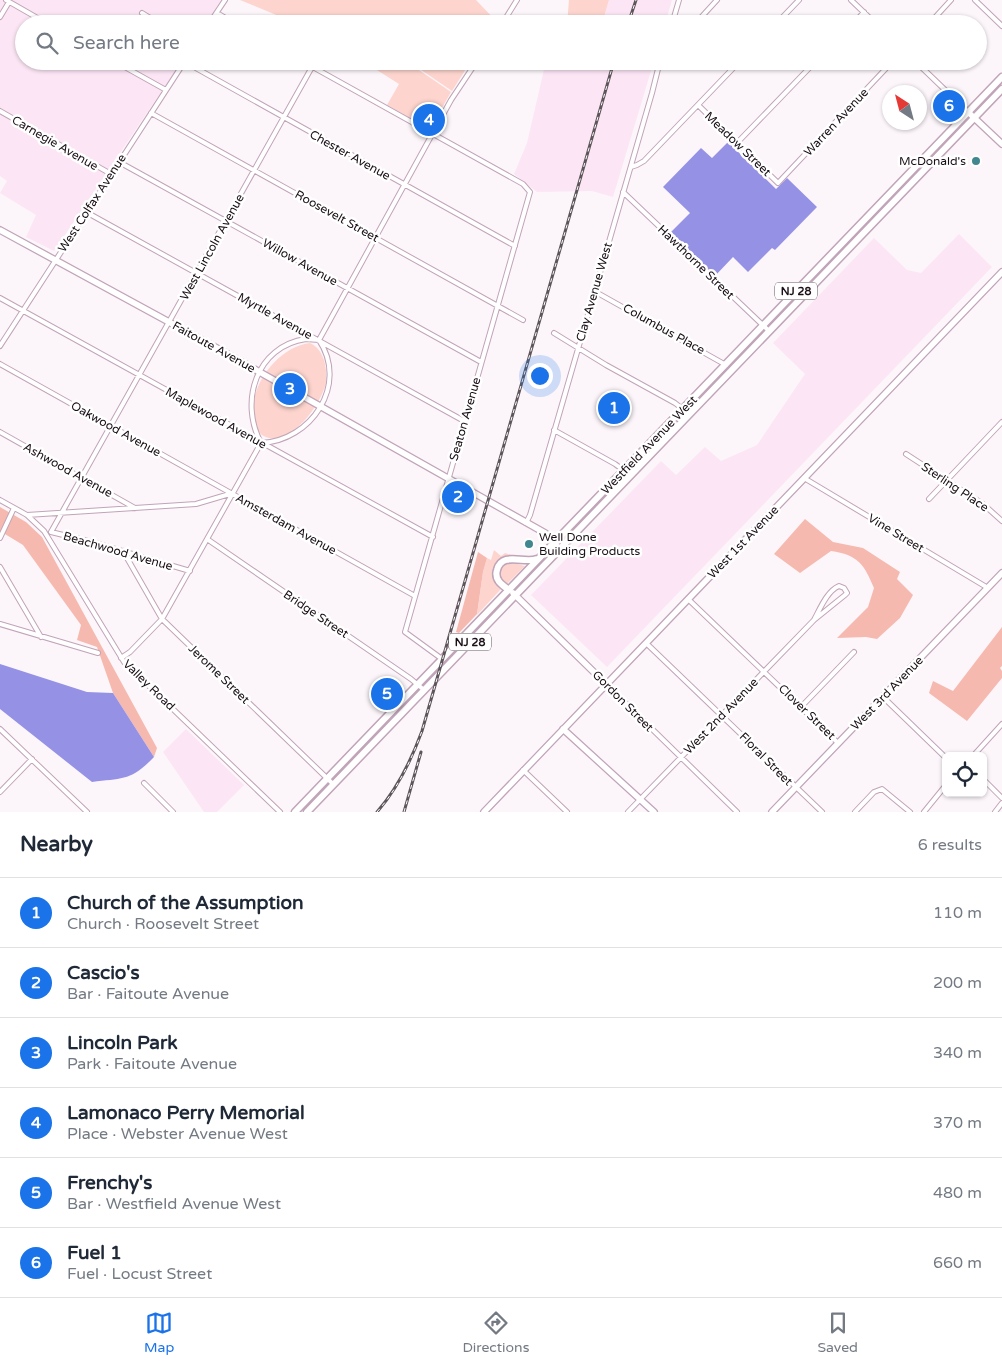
<!DOCTYPE html>
<meta charset="utf-8">
<style>
body{margin:0;font-family:"Varela Round",sans-serif;background:#f2f2f3;color:#1f2937}
.controls{position:absolute;right:15px;bottom:15px;display:grid;overflow:hidden;border-radius:8px;box-shadow:0 1px 4px #0004}
.controls button{width:45px;height:45px;display:grid;place-items:center;padding:0;border:0;border-bottom:1px solid #e0e1e3;background:#fff;color:#1f2937;font:25px sans-serif}
.compass{position:absolute;left:882px;top:85px;width:45px;height:45px;border-radius:50%;background:#fff;box-shadow:0 1px 4px #0004;rotate:324deg}
.you{position:absolute;left:539px;top:375px;width:18px;height:18px;margin:-12px;border:4px solid #fff;border-radius:50%;background:#1a73e8;box-shadow:0 0 0 8px #1a73e833}
.badge{display:grid;place-items:center;width:32px;height:32px;border-radius:50%;background:#1a73e8;color:#fff;font-size:16px;font-weight:700}
.pin{position:absolute;translate:-50% -50%;border:2px solid #fff;box-shadow:0 1px 5px #0006}
.list{margin:0;padding:0;list-style:none}
h2{display:flex;justify-content:space-between;align-items:center;height:65px;margin:0;padding:0 20px;font-size:21px}
h2 small{font-size:16px;font-weight:400;color:#747a83}
.list li{display:grid;grid-template-columns:32px 1fr auto;gap:15px;align-items:center;box-sizing:border-box;height:70px;padding:0 20px;border-top:1px solid #e0e1e3}
.list b{display:block;font-size:19px;white-space:nowrap}
.list p{margin:0;font-size:16px;white-space:nowrap;color:#747a83}
.list em{font-size:16px;font-style:normal;color:#747a83}
.icon{flex:none;width:28px;height:28px;fill:none;stroke:currentColor;stroke-width:2;stroke-linecap:round;stroke-linejoin:round}
.map{position:relative;flex:none;width:1002px;height:812px;overflow:hidden}
.search{position:absolute;background:#fff;box-shadow:0 1px 4px #0004;left:15px;right:15px;top:15px;height:55px;display:flex;align-items:center;gap:12px;box-sizing:border-box;padding:0 18px;border-radius:28px;color:#747a83;font-size:19px}
.sheet{height:485px;background:#fff}
nav{display:flex;justify-content:space-around;align-items:center;box-sizing:border-box;height:70px;border-top:1px solid #e0e1e3;background:#fff;font-size:14px;color:#747a83}
nav a{display:grid;justify-items:center;gap:2px}
nav .on{color:#1a73e8}
.map>svg:first-child{display:block}
.built{fill:#fce6f5}
.green{fill:#fdd5ce}
.forest{fill:#f6b9af}
.water{fill:#9592e5}
.lines{fill:none;stroke-linecap:round;stroke-linejoin:round}
.street-casing{stroke:#c1a4b8;stroke-width:6}
.secondary-casing{stroke:#c1a4b8;stroke-width:8}
.primary-casing{stroke:#c1a4b8;stroke-width:9}
.street{stroke:#fff;stroke-width:4}
.secondary{stroke:#fff;stroke-width:5.5}
.primary{stroke:#fff;stroke-width:6}
.rail-casing{stroke:#5e555b;stroke-width:3}
.rail{stroke:#fff;stroke-width:1;stroke-dasharray:4;stroke-linecap:butt}
.poi-dot{fill:#40878f;stroke:#fff;stroke-width:2}
.labels{text-anchor:middle;dominant-baseline:central;stroke-width:5;stroke-linejoin:round;paint-order:stroke}
.shield{fill:#fff;stroke:#5e575c;stroke-width:1}
.shield-label{font-size:11px;font-weight:bold;fill:#190f16}
.street-label{font-size:12px;fill:#190f16;stroke:#fff}
.poi-label{font-size:12px;fill:#190f16;stroke:#fff;text-anchor:end}
</style>
<div class="map">
<svg width="1002" height="812" viewBox="0 0 1002 812">
<rect width="100%" height="100%" fill="#fcf6fa"/>
<!-- built -->
<path class="built" d="M0 0H224L207 24H24V61H182L54 251 26 237 36 215 0 193 7 181 0 176Z
M609 0H672L665 24H602Z
M546 61H654L613 197 592 191 537 192 514 174 527 143Z
M959 234 992 267 607 667 531 595 661 461 676 475 705 447 721 461 757 445 805 374 773 343 874 238 907 270 921 273Z
M186 729 244 785 217 812H204L163 752Z"/>
<!-- green -->
<path class="green" d="M240 0H476L497 22 496 24H298Z
M569 0H609L602 24H567Z
M371 61H406L451 92 430 129 387 105 399 84 369 65Z
M408 61H471L452 91Z
M310 343C318 347 321 352 324 360 326 367 327 376 326 383 321 404 294 442 269 438 262 436 258 433 256 426 243 392 276 347 310 343Z
M494 550 501 556 505 553 512 555C493 558 486 575 501 589L477 615 483 572 487 558 491 560Z
M509 562 525 566 506 585 501 579 499 572 503 566Z"/>
<!-- forest -->
<path class="forest" d="M0 507 26 522 42 537 157 748 154 757 113 693 97 647 77 640 81 625 23 545 0 531Z
M805 519 833 542 863 548 900 572 897 579 913 595 900 618 877 639 866 637 837 638 868 607 874 588C864 564 858 555 831 551L800 573 774 554Z
M478 552 487 558 483 572 477 614 459 633 456 632Z
M1002 627V666L1000 668 1002 671V678L967 721 929 693 933 681 953 691Z"/>
<!-- water -->
<path class="water" d="M728 142 776 189 787 178 817 207 775 250 772 248 748 272 733 257 715 276 671 232 690 213 663 187 701 148 712 158Z
M0 664 87 692 113 693 154 757C131 781 123 778 92 782L0 709Z"/>
<g class="lines">
<defs>
<path id="street" d="M6 0 48 24
M851 0 876 24
M975 0 1002 26
M142 13 160 24
M217 13 236 24
M0 17 9 2
M209 24 225 0
M502 24 517 0
M672 24 679 0
M695 24 717 0
M776 24 799 0
M853 24 864 12
M929 24 951 0
M114 61 166 90
M302 61 523 184 530 192 405 632 442 659
M915 61 968 112
M185 62 515 246
M698 105 778 183 893 61
M0 111 111 174
M151 113 523 320
M736 144 816 61
M119 162 481 362
M631 167 637 165 644 161 740 61
M623 192 769 331
M86 212 464 421
M594 291 726 365
M0 298 433 537
M554 333 606 365 675 403 689 414
M306 339 319 340C349 385 311 441 261 443 239 402 256 346 306 339Z
M319 340 451 100 477 61
M0 346 185 61
M0 364 415 596
M554 430 615 464 630 475
M0 432 135 508
M906 454 983 504 1002 521
M804 478 988 588
M929 499 1002 422
M0 500 27 515 44 531 124 662 280 812
M27 515 196 504 233 493
M526 523 530 515 652 93 660 61
M51 532 312 67
M51 532 88 541 190 571
M0 538 14 508
M207 539 411 679 424 690
M123 551 162 619 333 784
M0 567 41 637
M688 599 838 743
M0 624 98 653
M646 643 822 812
M121 658 130 652 162 619 261 443
M606 684 737 812
M883 697 946 758
M801 707 854 652
M0 729 87 812
M973 756 1002 724
M523 770 567 812
M983 779 1002 798
M144 783 173 812
M0 792 32 759
M628 812 814 620 845 595 847 593 844 588 839 586C827 591 820 609 814 620
M855 812 874 792 882 789 910 812
M924 812 946 785
M995 812 1002 803"/>
<path id="secondary" d="M968 112 1002 144
M0 230 224 352 545 533 556 543 557 552
M513 593 606 684
M563 729 654 812
M484 812 1002 272
M772 812 1002 573"/>
<path id="primary" d="M509 590C502 585 494 580 497 570 502 551 524 564 537 559
M295 812 1002 77
M307 812 1002 89"/>
</defs>
<!-- street casing -->
<use href="#street" class="street-casing"/>
<!-- secondary casing -->
<use href="#secondary" class="secondary-casing"/>
<!-- primary casing -->
<use href="#primary" class="primary-casing"/>
<!-- street -->
<use href="#street" class="street"/>
<!-- secondary -->
<use href="#secondary" class="secondary"/>
<!-- primary -->
<use href="#primary" class="primary"/>
<defs>
<path id="rail" d="M628 24 636 0
M377 812C398 788 411 761 422 731L614 61
M404 812 421 752"/>
</defs>
<!-- rail casing -->
<use href="#rail" class="rail-casing"/>
<!-- rail -->
<use href="#rail" class="rail"/>
</g>
<!-- markers -->
<g class="poi-dot">
<circle cx="976" cy="161" r="5"/>
<circle cx="529" cy="544" r="5"/>
</g>
<g class="labels">
<!-- shield labels -->
<g class="shield">
<rect x="775" y="282.5" width="42" height="17" rx="4"/>
<rect x="449" y="633.5" width="42" height="17" rx="4"/>
</g>
<g class="shield-label">
<text x="796" y="291">NJ 28</text>
<text x="470" y="642">NJ 28</text>
</g>
<!-- street labels -->
<g class="street-label">
<text transform="translate(836 122) rotate(-47)">Warren Avenue</text>
<text transform="translate(55 143) rotate(30)">Carnegie Avenue</text>
<text transform="translate(738 144) rotate(44)">Meadow Street</text>
<text transform="translate(350 155) rotate(29)">Chester Avenue</text>
<text transform="translate(92 203) rotate(-57)">West Colfax Avenue</text>
<text transform="translate(337 216) rotate(29)">Roosevelt Street</text>
<text transform="translate(212 247) rotate(-61)">West Lincoln Avenue</text>
<text transform="translate(300 262) rotate(29)">Willow Avenue</text>
<text transform="translate(696 262) rotate(44)">Hawthorne Street</text>
<text transform="translate(594 292) rotate(-74)">Clay Avenue West</text>
<text transform="translate(275 316) rotate(29)">Myrtle Avenue</text>
<text transform="translate(664 329) rotate(29)">Columbus Place</text>
<text transform="translate(214 347) rotate(29)">Faitoute Avenue</text>
<text transform="translate(216 418) rotate(29)">Maplewood Avenue</text>
<text transform="translate(465 419) rotate(-74)">Seaton Avenue</text>
<text transform="translate(116 429) rotate(29)">Oakwood Avenue</text>
<text transform="translate(649 445) rotate(-46)">Westfield Avenue West</text>
<text transform="translate(68 470) rotate(29)">Ashwood Avenue</text>
<text transform="translate(955 487) rotate(34)">Sterling Place</text>
<text transform="translate(286 524) rotate(29)">Amsterdam Avenue</text>
<text transform="translate(896 533) rotate(31)">Vine Street</text>
<text transform="translate(743 542) rotate(-46)">West 1st Avenue</text>
<text transform="translate(118 551) rotate(16)">Beachwood Avenue</text>
<text transform="translate(316 614) rotate(34)">Bridge Street</text>
<text transform="translate(219 674) rotate(44)">Jerome Street</text>
<text transform="translate(149 685) rotate(44)">Valley Road</text>
<text transform="translate(887 693) rotate(-46)">West 3rd Avenue</text>
<text transform="translate(623 701) rotate(45)">Gordon Street</text>
<text transform="translate(807 712) rotate(44)">Clover Street</text>
<text transform="translate(721 716) rotate(-46)">West 2nd Avenue</text>
<text transform="translate(766 759) rotate(45)">Floral Street</text>
</g>
<!-- poi labels -->
<g class="poi-label">
<text x="966" y="161">McDonald's</text>
<text x="539" y="537" text-anchor="start">Well Done<tspan x="539" dy="14">Building Products</tspan></text>
</g>
</g>
</svg>
<div class="controls">
<button><svg class="icon" aria-label="locate" viewBox="0 0 24 24"><circle cx="12" cy="12" r="6"/><path d="M12 2v4M12 18v4M2 12h4M18 12h4"/></svg></button>
</div>
<svg class="compass" viewBox="-18 -18 36 36"><path d="M0-13l5 13h-10z" fill="#e53935"/><path d="M0 13l5-13h-10z" fill="#747a83"/></svg>
<div class="you"></div>
<div class="pin badge" style="left:614px;top:408px">1</div>
<div class="pin badge" style="left:458px;top:497px">2</div>
<div class="pin badge" style="left:290px;top:389px">3</div>
<div class="pin badge" style="left:429px;top:120px">4</div>
<div class="pin badge" style="left:387px;top:694px">5</div>
<div class="pin badge" style="left:949px;top:106px">6</div>
<div class="search"><svg class="icon" aria-label="search" viewBox="0 0 24 24"><circle cx="10" cy="10" r="6"/><path d="M15 15l6 6"/></svg>Search here</div>
</div>
<section class="sheet">
<h2>Nearby<small>6 results</small></h2>
<ul class="list">
<li><span class="badge">1</span><div><b>Church of the Assumption</b><p>Church · Roosevelt Street</p></div><em>110 m</em></li>
<li><span class="badge">2</span><div><b>Cascio's</b><p>Bar · Faitoute Avenue</p></div><em>200 m</em></li>
<li><span class="badge">3</span><div><b>Lincoln Park</b><p>Park · Faitoute Avenue</p></div><em>340 m</em></li>
<li><span class="badge">4</span><div><b>Lamonaco Perry Memorial</b><p>Place · Webster Avenue West</p></div><em>370 m</em></li>
<li><span class="badge">5</span><div><b>Frenchy's</b><p>Bar · Westfield Avenue West</p></div><em>480 m</em></li>
<li><span class="badge">6</span><div><b>Fuel 1</b><p>Fuel · Locust Street</p></div><em>660 m</em></li>
</ul>
</section>
<nav>
<a class="on"><svg class="icon" aria-label="map" viewBox="0 0 24 24"><path d="M3 6l6-2 6 2 6-2v14l-6 2-6-2-6 2zM9 4v14M15 6v14"/></svg>Map</a>
<a><svg class="icon" aria-label="directions" viewBox="0 0 24 24"><path d="M12 3l9 9-9 9-9-9zM9 14v-3h6M13 9l2 2-2 2"/></svg>Directions</a>
<a><svg class="icon" aria-label="saved" viewBox="0 0 24 24"><path d="M7 4h10v16l-5-4-5 4z"/></svg>Saved</a>
</nav>
